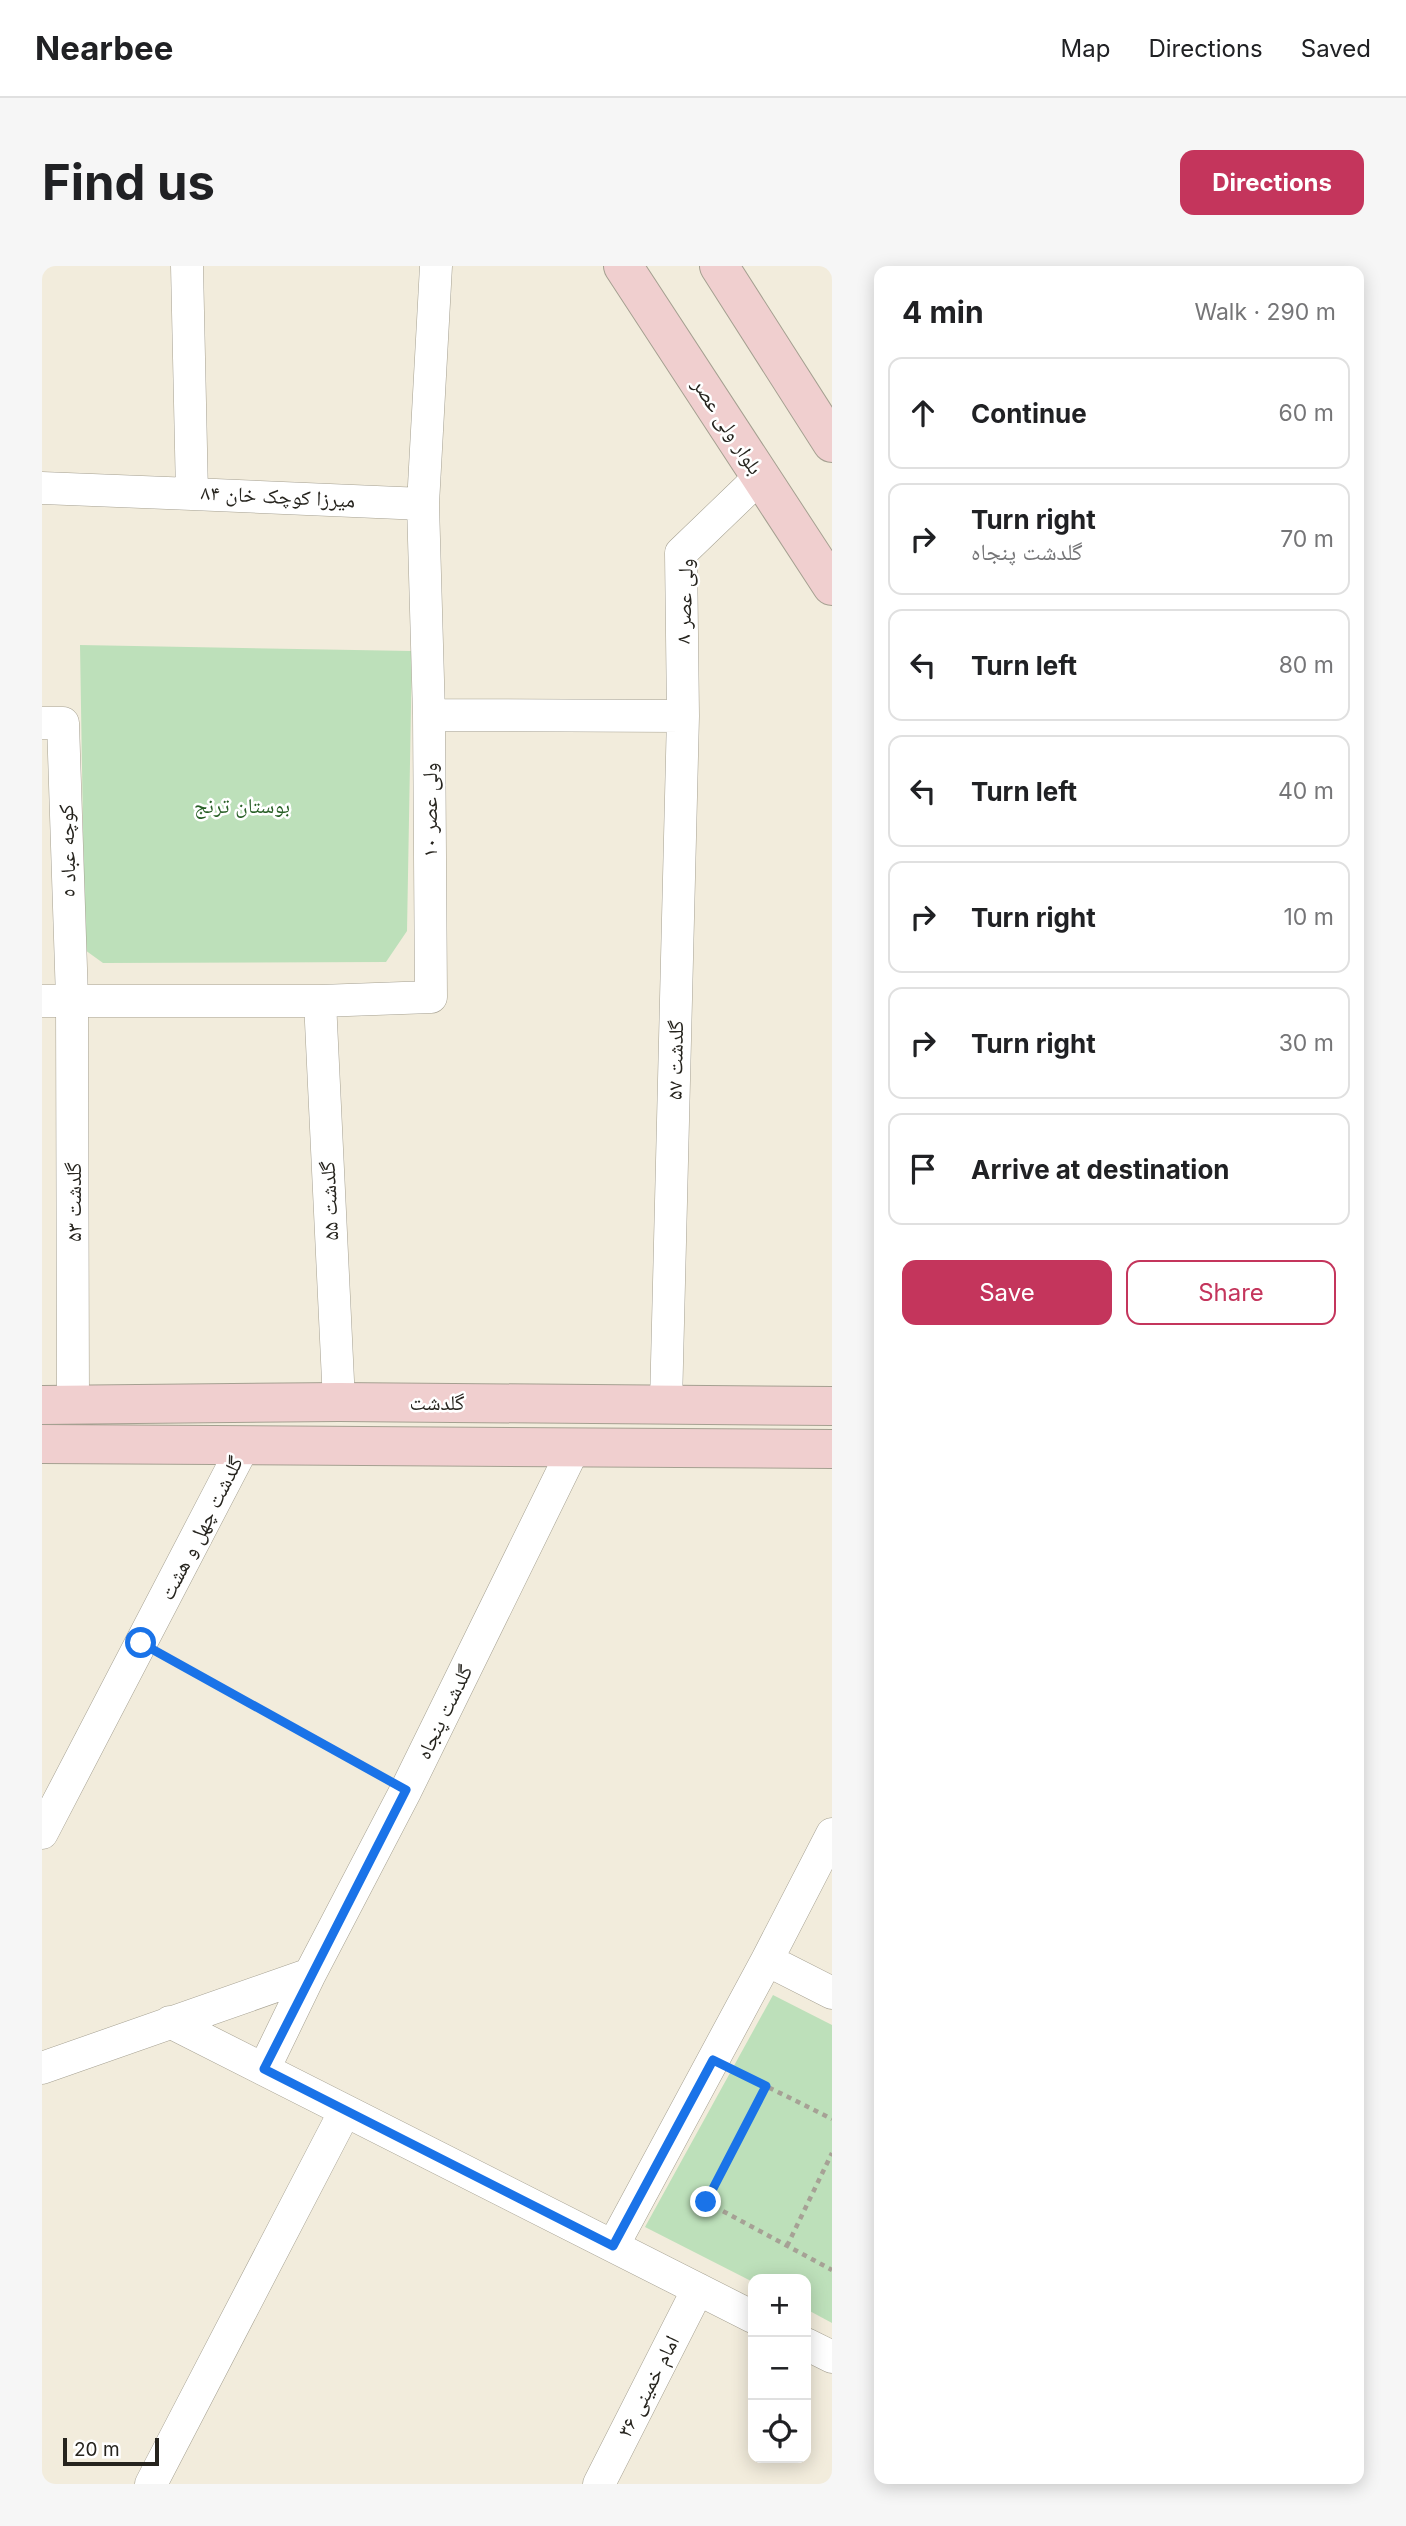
<!DOCTYPE html>
<meta charset="utf-8">
<style>
body{margin:0;font-family:Inter,"Noto Naskh Arabic",sans-serif;background:#f6f6f6;color:#202124}
.controls{position:absolute;right:21px;bottom:21px;display:grid;overflow:hidden;border-radius:14px;box-shadow:0 4px 18px #0003}
.controls button{width:63px;height:63px;display:grid;place-items:center;padding:0;border:0;border-bottom:2px solid #e0e0e0;background:#fff;color:#202124;font:35px sans-serif}
.scale{position:absolute;left:21px;bottom:18px;width:96px;box-sizing:border-box;padding-left:7px;border:4px solid #26241e;border-top:0;font-size:19px;line-height:24px;white-space:nowrap;color:#26241e;-webkit-text-stroke:5px #fff;paint-order:stroke}
.stop{position:absolute;width:21px;height:21px;margin:-16px;border:5px solid #1a73e8;border-radius:50%;background:#fff}
.stop.end{background:#1a73e8;border-color:#fff;box-shadow:0 2px 7px #0008}
.list{margin:0;padding:0;list-style:none}
h2{display:flex;justify-content:space-between;align-items:center;height:91px;margin:0;padding:0 28px;font-size:30px}
h2 small{font-size:23px;font-weight:400;color:#757577}
.list li{display:grid;grid-template-columns:46px 1fr auto;gap:21px;align-items:center;box-sizing:border-box;height:112px;margin:0 14px 14px;padding:0 14px;border:2px solid #e0e0e0;border-radius:14px}
.list b{display:block;font-size:26px;white-space:nowrap}
.list p{margin:0;font-size:23px;white-space:nowrap;color:#757577}
.list em{font-size:23px;font-style:normal;color:#757577}
.actions{display:flex;gap:14px;padding:21px 28px}
.actions a{flex:1;padding:16px 0;border:2px solid #c4355c;border-radius:14px;text-align:center;font-size:24px;color:#c4355c}
.actions .main{background:#c4355c;color:#fff}
.icon{flex:none;width:38px;height:38px;fill:none;stroke:currentColor;stroke-width:2;stroke-linecap:round;stroke-linejoin:round}
.map{position:relative;flex:none;width:790px;height:2218px;overflow:hidden;border-radius:14px}
header{display:flex;align-items:center;gap:42px;box-sizing:border-box;height:98px;padding:0 35px;background:#fff;border-bottom:2px solid #e0e0e0}
header strong{font-size:33px}
nav{display:flex;gap:38px;margin-inline-start:auto;font-size:24px}
.intro{display:flex;align-items:center;justify-content:space-between;box-sizing:border-box;height:168px;padding:0 42px}
h1{margin:0;font-size:49px}
.button{padding:18px 32px;border-radius:14px;background:#c4355c;color:#fff;font-size:24px;font-weight:700}
main{display:flex;gap:42px;padding:0 42px}
aside{flex:1;background:#fff;border-radius:14px;box-shadow:0 4px 18px #0003}
.map>svg:first-child{display:block}
.green{fill:#bde0ba}
.lines{fill:none;stroke-linecap:round;stroke-linejoin:round}
.street-casing{stroke:#a5a091;stroke-width:33}
.secondary-casing{stroke:#a5a091;stroke-width:40}
.path{stroke:#a6a195;stroke-width:4.5;stroke-dasharray:5 5;stroke-linecap:butt}
.street{stroke:#fff;stroke-width:32}
.secondary{stroke:#f0cfcf;stroke-width:38}
.route{stroke:#1a73e8;stroke-width:9}
.labels{text-anchor:middle;dominant-baseline:central;stroke-width:5;stroke-linejoin:round;paint-order:stroke}
.street-label{font-size:21px;fill:#26241e;stroke:#fff}
.park-label{font-size:21px;fill:#285f26;stroke:#fff}
</style>
<header>
<strong>Nearbee</strong>
<nav><a>Map</a><a>Directions</a><a>Saved</a></nav>
</header>
<div class="intro"><h1>Find us</h1><a class="button">Directions</a></div>
<main>
<div class="map">
<svg width="790" height="2218" viewBox="0 0 790 2218">
<rect width="100%" height="100%" fill="#f2ecdc"/>
<!-- green -->
<path class="green" d="M38 379 370 385 365 665 344 696 61 697 43 684Z
M731 1729 790 1759V2057L764 2043V2013H711V2016L603 1961Z"/>
<g class="lines">
<defs>
<path id="street" d="M145 0 150 228 381 238
M0 222 150 228
M387 449 641 450
M0 457H21L30 733 31 1139
M0 735H278L389 731 387 449 381 238 394 0
M278 735 297 1136
M624 1138 641 450 639 287 719 210
M0 1567 201 1181
M725 1694 790 1568
M128 1756 711 2051
M0 1802 268 1708 364 1524 532 1182
M222 1803 268 1708
M571 1980 725 1694 790 1727
M764 2078 790 2091
M109 2218 303 1845
M557 2218 656 2023"/>
<path id="secondary" d="M581 0 790 320
M677 0 790 177
M0 1139 297 1136 790 1140
M0 1178 790 1183"/>
</defs>
<!-- street casing -->
<use href="#street" class="street-casing"/>
<!-- secondary casing -->
<use href="#secondary" class="secondary-casing"/>
<!-- path -->
<path class="path" d="M124 1391 337 1509
M700 1808 790 1853
M724 1820 664 1936 790 2004
M745 1980 790 1887"/>
<!-- street -->
<use href="#street" class="street"/>
<!-- secondary -->
<use href="#secondary" class="secondary"/>
</g>
<g class="lines">
<!-- route -->
<path class="route" d="M99 1377 364 1524 222 1803 571 1980 671 1794 724 1820 664 1936"/>
</g>
<g class="labels">
<!-- street labels -->
<g class="street-label">
<text transform="translate(686 160) rotate(57)">بلوار ولی عصر</text>
<text transform="translate(236 230) rotate(3)">میرزا کوچک خان ۸۴</text>
<text transform="translate(642 335) rotate(-88)">ولی عصر ۸</text>
<text transform="translate(387 544) rotate(-90)">ولی عصر ۱۰</text>
<text transform="translate(25 585) rotate(-92)">كوچه عباد ٥</text>
<text transform="translate(633 794) rotate(-89)">گلدشت ۵۷</text>
<text transform="translate(287 935) rotate(-93)">گلدشت ۵۵</text>
<text transform="translate(31 936) rotate(-90)">گلدشت ۵۳</text>
<text x="395" y="1136">گلدشت</text>
<text transform="translate(159 1262) rotate(-63)">گلدشت چهل و هشت</text>
<text transform="translate(402 1446) rotate(-64)">گلدشت پنجاه</text>
<text transform="translate(606 2120) rotate(-63)">امام خمینی ۳۶</text>
</g>
<!-- park labels -->
<g class="park-label">
<text x="200" y="539">بوستان ترنج</text>
</g>
</g>
</svg>
<div class="controls">
<button>+</button>
<button>−</button>
<button><svg class="icon" aria-label="locate" viewBox="0 0 24 24"><circle cx="12" cy="12" r="6"/><path d="M12 2v4M12 18v4M2 12h4M18 12h4"/></svg></button>
</div>
<div class="scale">20 m</div>
<div class="stop" style="left:99px;top:1377px"></div>
<div class="stop end" style="left:664px;top:1936px"></div>
</div>
<aside>
<h2>4 min<small>Walk · 290 m</small></h2>
<ul class="list">
<li><svg class="icon" aria-label="ahead" viewBox="0 0 24 24"><path d="M12 20V5M6 11l6-6 6 6"/></svg><div><b>Continue</b></div><em>60 m</em></li>
<li><svg class="icon" aria-label="right" viewBox="0 0 24 24"><path d="M7 20v-9h11M14 6l5 5-5 5"/></svg><div><b>Turn right</b><p>گلدشت پنجاه</p></div><em>70 m</em></li>
<li><svg class="icon" aria-label="left" viewBox="0 0 24 24"><path d="M17 20v-9H6M10 6l-5 5 5 5"/></svg><div><b>Turn left</b></div><em>80 m</em></li>
<li><svg class="icon" aria-label="left" viewBox="0 0 24 24"><path d="M17 20v-9H6M10 6l-5 5 5 5"/></svg><div><b>Turn left</b></div><em>40 m</em></li>
<li><svg class="icon" aria-label="right" viewBox="0 0 24 24"><path d="M7 20v-9h11M14 6l5 5-5 5"/></svg><div><b>Turn right</b></div><em>10 m</em></li>
<li><svg class="icon" aria-label="right" viewBox="0 0 24 24"><path d="M7 20v-9h11M14 6l5 5-5 5"/></svg><div><b>Turn right</b></div><em>30 m</em></li>
<li><svg class="icon" aria-label="arrive" viewBox="0 0 24 24"><path d="M6 21V4h12l-3 4 3 4H6"/></svg><div><b>Arrive at destination</b></div></li>
</ul>
<div class="actions"><a class="main">Save</a><a>Share</a></div>
</aside>
</main>
